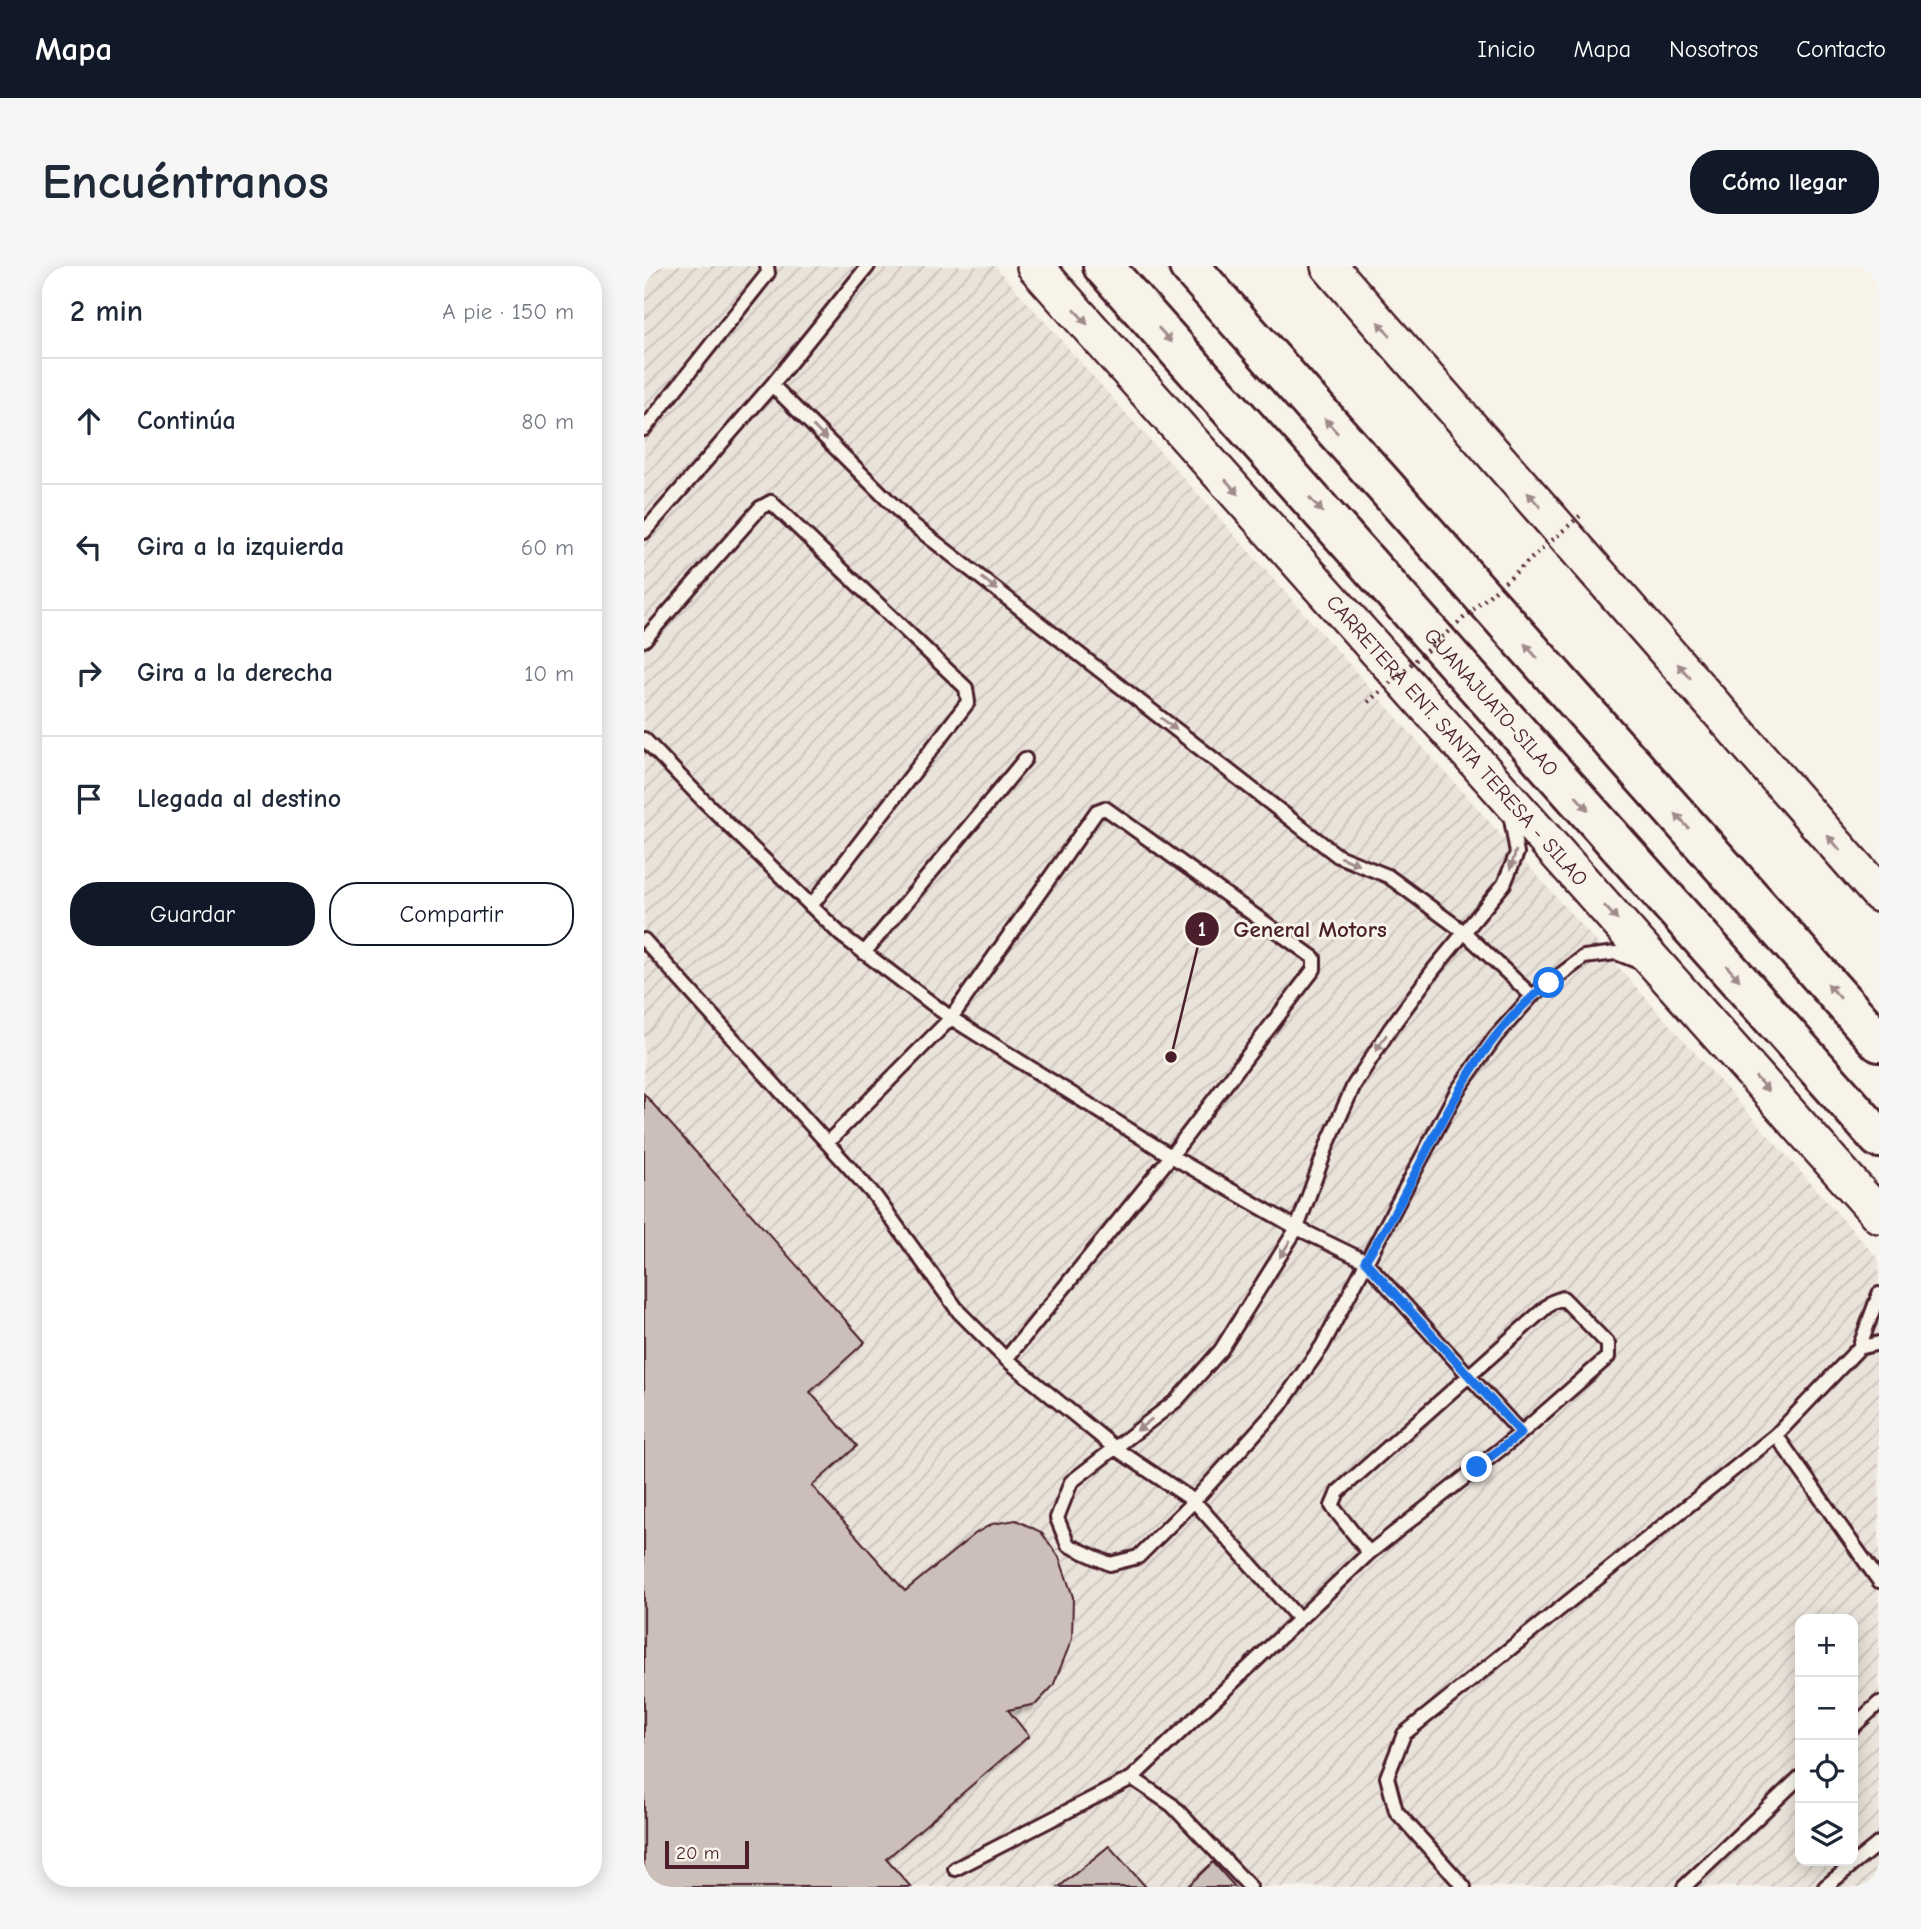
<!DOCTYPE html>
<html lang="es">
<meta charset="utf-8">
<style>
body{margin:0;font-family:"Comic Neue",sans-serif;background:#f6f6f7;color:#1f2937}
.controls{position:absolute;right:21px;bottom:21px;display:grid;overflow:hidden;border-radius:14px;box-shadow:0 4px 18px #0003}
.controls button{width:63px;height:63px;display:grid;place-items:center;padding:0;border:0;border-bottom:2px solid #e0e1e3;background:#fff;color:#1f2937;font:35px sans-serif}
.scale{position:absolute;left:21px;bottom:18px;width:84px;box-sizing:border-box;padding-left:7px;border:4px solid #4a1f2b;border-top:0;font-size:19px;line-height:24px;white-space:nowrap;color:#4a1f2b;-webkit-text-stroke:5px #f7f3e8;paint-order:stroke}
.stop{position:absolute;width:21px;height:21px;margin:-16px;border:5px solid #1a73e8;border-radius:50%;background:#fff}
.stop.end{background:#1a73e8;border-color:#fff;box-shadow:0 2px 7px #0008}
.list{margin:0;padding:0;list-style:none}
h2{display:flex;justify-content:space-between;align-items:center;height:91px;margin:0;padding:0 28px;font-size:30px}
h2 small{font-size:23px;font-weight:400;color:#747a83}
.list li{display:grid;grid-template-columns:46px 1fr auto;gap:21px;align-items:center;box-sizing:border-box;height:126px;padding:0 28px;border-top:2px solid #e0e1e3}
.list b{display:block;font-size:26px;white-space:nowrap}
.list em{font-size:23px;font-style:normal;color:#747a83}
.actions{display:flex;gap:14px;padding:21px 28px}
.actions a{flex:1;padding:16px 0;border:2px solid #111827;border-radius:28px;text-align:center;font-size:24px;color:#111827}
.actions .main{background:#111827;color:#fff}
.icon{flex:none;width:38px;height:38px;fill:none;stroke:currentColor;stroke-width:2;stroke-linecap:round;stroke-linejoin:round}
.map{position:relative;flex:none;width:1235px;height:1621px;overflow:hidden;border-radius:28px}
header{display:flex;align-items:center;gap:42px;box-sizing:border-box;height:98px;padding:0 35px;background:#111827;color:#fff}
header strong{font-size:33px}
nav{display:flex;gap:38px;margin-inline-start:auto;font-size:24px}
.intro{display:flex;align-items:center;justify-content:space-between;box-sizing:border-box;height:168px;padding:0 42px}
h1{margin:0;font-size:49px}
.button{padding:18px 32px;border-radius:28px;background:#111827;color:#fff;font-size:24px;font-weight:700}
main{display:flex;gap:42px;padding:0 42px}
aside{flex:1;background:#fff;border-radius:28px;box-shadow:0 4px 18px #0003}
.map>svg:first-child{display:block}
.industrial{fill:url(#industrial-furrows);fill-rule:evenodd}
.building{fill:#ccbfb9;stroke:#4a1f2b;stroke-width:2;filter:url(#shadow)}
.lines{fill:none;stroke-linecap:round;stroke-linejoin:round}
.lane-casing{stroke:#4a1f2b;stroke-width:18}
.secondary-casing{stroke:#4a1f2b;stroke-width:40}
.highway-casing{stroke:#4a1f2b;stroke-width:44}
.lane{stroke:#f7f3e8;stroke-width:12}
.secondary{stroke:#f7f3e8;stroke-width:35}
.highway{stroke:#f7f3e8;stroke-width:38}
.path-bridge{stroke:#4a1f2b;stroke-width:4.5;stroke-dasharray:2 5;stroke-linecap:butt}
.oneway{fill:#a0898a}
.route{stroke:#1a73e8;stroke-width:9}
.labels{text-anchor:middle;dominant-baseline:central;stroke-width:6;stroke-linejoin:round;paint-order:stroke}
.street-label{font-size:21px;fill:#4a1f2b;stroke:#f7f3e8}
.leader{fill:none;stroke:#4a1f2b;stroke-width:2.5}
.callout-dot{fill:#4a1f2b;stroke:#f7f3e8;stroke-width:2.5}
.mark-label{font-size:21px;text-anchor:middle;font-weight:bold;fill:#fff}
.callout-label{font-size:23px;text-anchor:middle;font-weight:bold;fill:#4a1f2b;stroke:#f7f3e8;stroke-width:6;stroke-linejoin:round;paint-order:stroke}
</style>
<header>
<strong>Mapa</strong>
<nav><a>Inicio</a><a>Mapa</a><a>Nosotros</a><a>Contacto</a></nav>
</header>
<div class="intro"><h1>Encuéntranos</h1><a class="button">Cómo llegar</a></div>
<main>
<aside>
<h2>2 min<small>A pie · 150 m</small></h2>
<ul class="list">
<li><svg class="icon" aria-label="ahead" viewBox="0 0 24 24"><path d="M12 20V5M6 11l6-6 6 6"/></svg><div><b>Continúa</b></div><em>80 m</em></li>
<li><svg class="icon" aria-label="left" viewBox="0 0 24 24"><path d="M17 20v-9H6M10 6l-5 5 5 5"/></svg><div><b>Gira a la izquierda</b></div><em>60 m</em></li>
<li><svg class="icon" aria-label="right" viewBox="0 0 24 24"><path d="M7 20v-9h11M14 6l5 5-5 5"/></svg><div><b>Gira a la derecha</b></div><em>10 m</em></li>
<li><svg class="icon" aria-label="arrive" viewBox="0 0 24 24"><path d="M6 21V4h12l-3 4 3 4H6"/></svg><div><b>Llegada al destino</b></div></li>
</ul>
<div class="actions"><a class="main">Guardar</a><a>Compartir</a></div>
</aside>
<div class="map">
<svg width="1235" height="1621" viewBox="0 0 1235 1621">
<defs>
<pattern id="industrial-furrows" width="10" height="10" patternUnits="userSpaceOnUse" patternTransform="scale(1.75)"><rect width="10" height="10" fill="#eae3da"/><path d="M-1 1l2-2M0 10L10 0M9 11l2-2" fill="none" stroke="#cac2bb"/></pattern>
<filter id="shadow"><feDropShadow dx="-6" dy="6" stdDeviation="2" flood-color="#0004"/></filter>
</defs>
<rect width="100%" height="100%" fill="#f7f3e8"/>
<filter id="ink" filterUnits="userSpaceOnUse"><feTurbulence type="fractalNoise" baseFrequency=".0143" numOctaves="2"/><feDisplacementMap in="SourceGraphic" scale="14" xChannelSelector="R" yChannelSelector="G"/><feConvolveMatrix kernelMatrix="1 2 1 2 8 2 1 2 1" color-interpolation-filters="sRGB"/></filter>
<g filter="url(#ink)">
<!-- industrial -->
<path class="industrial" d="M0 0H351L1235 994V1621H0ZM1156 1353H1209V1595H1156Z"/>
<!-- building -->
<path class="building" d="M0 828 221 1076 166 1126 213 1180 168 1220 261 1325 332 1267 348 1258 372 1254 397 1266 415 1291 429 1331 428 1373 409 1420 392 1438 364 1444 385 1470 242 1593 267 1621H0Z
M465 1580 502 1621H415Z
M569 1596 591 1621H543Z"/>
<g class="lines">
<defs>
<path id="lane" d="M128 119 268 258 694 590 744 610 820 666 888 730
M0 163 124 7 123 0
M0 266 128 119 224 0
M0 374 116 242 127 236 322 422 324 436 167 640
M0 473 58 533 197 669 307 752 527 890 653 962 721 995 877 1167
M866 548 873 587 860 618 790 703 746 763 710 819 684 877 653 962 577 1084 533 1134 427 1216 413 1252 424 1279 466 1298 494 1291 550 1235 635 1141 678 1080 813 825 852 770 888 730 940 691 972 687 997 697
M0 674 231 930 315 1046 362 1093 471 1182 550 1235 655 1353
M220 687 381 493
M183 877 307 752 453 545 461 542 670 692V703L527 890 362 1093
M1215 1082 1235 1077
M1132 1169 1235 1315
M1209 1461 1235 1437
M488 1512 725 1287 877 1167 964 1091V1078L919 1032 908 1036 694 1226 688 1240 725 1287
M311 1603 488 1512 528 1539 606 1621
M820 1621 752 1545 743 1511 760 1468 1132 1169 1215 1082 1235 1028
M1040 1621 1156 1511
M1181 1621 1235 1577"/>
<g id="secondary">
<path id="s1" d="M391 0 1235 949"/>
<path d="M685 0 1235 628"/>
</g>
<g id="highway">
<path id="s2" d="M459 0 1235 872"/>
<path d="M545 0 1235 776"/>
</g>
</defs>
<!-- lane casing -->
<use href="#lane" class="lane-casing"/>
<!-- secondary casing -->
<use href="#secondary" class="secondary-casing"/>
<!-- highway casing -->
<use href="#highway" class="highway-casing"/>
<!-- lane -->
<use href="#lane" class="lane"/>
<!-- secondary -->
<use href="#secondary" class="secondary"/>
<!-- highway -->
<use href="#highway" class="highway"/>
<!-- path-bridge -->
<path class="path-bridge" d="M724 436 937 249"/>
</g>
<!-- one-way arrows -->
<defs><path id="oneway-solid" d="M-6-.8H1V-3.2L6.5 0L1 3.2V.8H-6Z" transform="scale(1.75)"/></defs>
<g class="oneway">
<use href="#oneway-solid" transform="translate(437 51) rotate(48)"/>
<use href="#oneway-solid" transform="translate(740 63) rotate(-131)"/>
<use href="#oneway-solid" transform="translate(521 69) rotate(48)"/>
<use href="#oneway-solid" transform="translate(687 160) rotate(-132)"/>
<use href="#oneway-solid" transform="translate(176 167) rotate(45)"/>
<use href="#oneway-solid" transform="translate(588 221) rotate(48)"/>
<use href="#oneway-solid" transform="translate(890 234) rotate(-131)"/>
<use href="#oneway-solid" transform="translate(672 239) rotate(48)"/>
<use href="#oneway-solid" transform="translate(346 318) rotate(38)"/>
<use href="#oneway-solid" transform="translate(887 385) rotate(-132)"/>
<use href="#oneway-solid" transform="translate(1040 405) rotate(-131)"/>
<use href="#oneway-solid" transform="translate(525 458) rotate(38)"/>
<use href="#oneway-solid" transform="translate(938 537) rotate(48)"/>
<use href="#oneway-solid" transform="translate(1038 555) rotate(-132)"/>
<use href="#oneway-solid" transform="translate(1190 577) rotate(-131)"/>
<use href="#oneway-solid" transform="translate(869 594) rotate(107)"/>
<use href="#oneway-solid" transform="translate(706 595) rotate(22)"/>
<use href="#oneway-solid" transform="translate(967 647) rotate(48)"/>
<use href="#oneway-solid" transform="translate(1089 707) rotate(48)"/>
<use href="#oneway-solid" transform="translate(1190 725) rotate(-132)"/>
<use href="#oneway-solid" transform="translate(737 777) rotate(123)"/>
<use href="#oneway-solid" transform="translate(1118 818) rotate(48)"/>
<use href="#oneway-solid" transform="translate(641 983) rotate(122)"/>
<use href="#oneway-solid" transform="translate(500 1159) rotate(142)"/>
</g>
</g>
<g class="lines" filter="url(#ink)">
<!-- route -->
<path class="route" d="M833 1201 877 1167 721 995C732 977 744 959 754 940 797 860 831 774 905 717"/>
</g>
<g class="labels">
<!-- street labels -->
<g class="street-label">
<text stroke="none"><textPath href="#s2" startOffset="584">GUANAJUATO-SILAO</textPath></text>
<text stroke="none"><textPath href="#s1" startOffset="635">CARRETERA ENT. SANTA TERESA - SILAO</textPath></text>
</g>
</g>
<!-- callouts -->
<path class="leader" d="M527 791L558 663"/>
<g class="callout-dot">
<circle cx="527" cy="791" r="7"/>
<circle cx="558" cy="663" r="18"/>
</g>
<g class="mark-label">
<text x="558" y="670">1</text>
</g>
<g class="callout-label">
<text x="666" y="671">General Motors</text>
</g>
</svg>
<div class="controls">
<button>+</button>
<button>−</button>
<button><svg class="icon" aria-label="locate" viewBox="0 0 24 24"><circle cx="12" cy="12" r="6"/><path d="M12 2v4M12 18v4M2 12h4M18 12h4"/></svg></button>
<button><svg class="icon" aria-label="layers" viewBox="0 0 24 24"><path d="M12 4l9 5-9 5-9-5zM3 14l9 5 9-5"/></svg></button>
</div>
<div class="scale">20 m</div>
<div class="stop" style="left:905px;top:717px"></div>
<div class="stop end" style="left:833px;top:1201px"></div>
</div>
</main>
